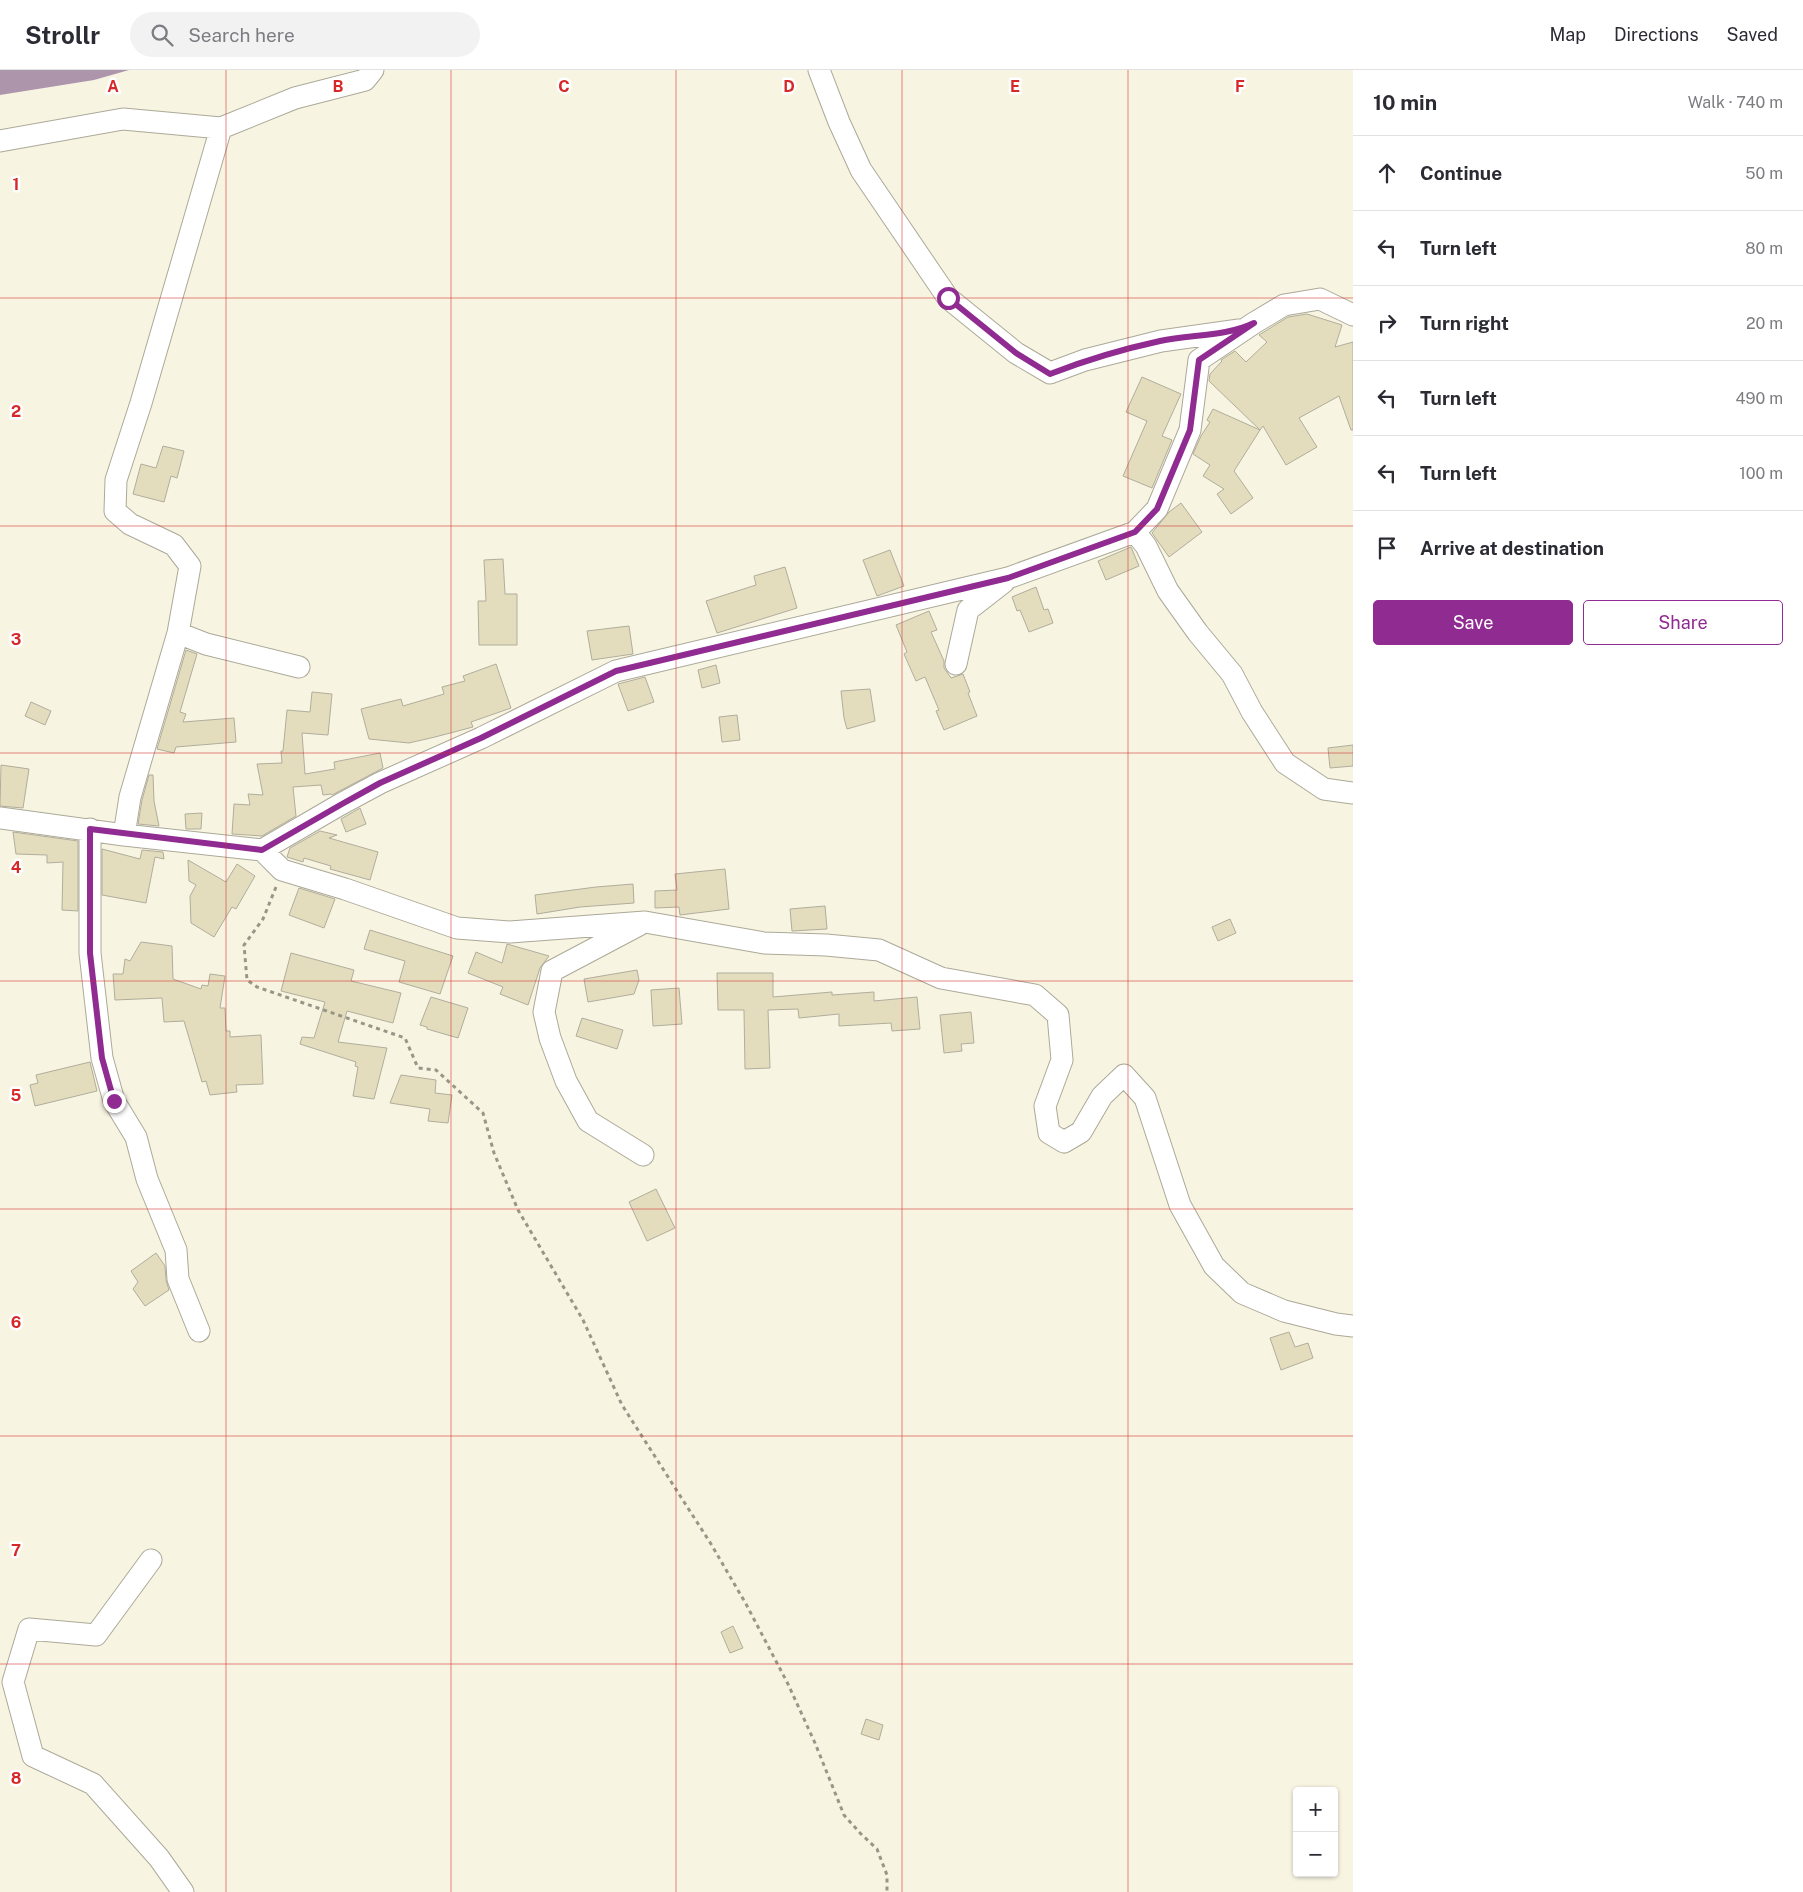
<!DOCTYPE html>
<meta charset="utf-8">
<style>
body{margin:0;font-family:"Public Sans",sans-serif;background:#f2f2f3;color:#2b2b33}
.controls{position:absolute;right:15px;bottom:15px;display:grid;overflow:hidden;border-radius:5px;box-shadow:0 1px 4px #0004}
.controls button{width:45px;height:45px;display:grid;place-items:center;padding:0;border:0;border-bottom:1px solid #e1e1e2;background:#fff;color:#2b2b33;font:25px sans-serif}
.stop{position:absolute;width:15px;height:15px;margin:-11px;border:4px solid #902b91;border-radius:50%;background:#fff}
.stop.end{background:#902b91;border-color:#fff;box-shadow:0 1px 5px #0008}
.list{margin:0;padding:0;list-style:none}
h2{display:flex;justify-content:space-between;align-items:center;height:65px;margin:0;padding:0 20px;font-size:21px}
h2 small{font-size:16px;font-weight:400;color:#7c7c81}
.list li{display:grid;grid-template-columns:32px 1fr auto;gap:15px;align-items:center;box-sizing:border-box;height:75px;padding:0 20px;border-top:1px solid #e1e1e2}
.list b{display:block;font-size:19px;white-space:nowrap}
.list em{font-size:16px;font-style:normal;color:#7c7c81}
.actions{display:flex;gap:10px;padding:15px 20px}
.actions a{flex:1;padding:11px 0;border:1px solid #902b91;border-radius:5px;text-align:center;font-size:18px;color:#902b91}
.actions .main{background:#902b91;color:#fff}
.icon{flex:none;width:28px;height:28px;fill:none;stroke:currentColor;stroke-width:2;stroke-linecap:round;stroke-linejoin:round}
.map{position:relative;flex:none;width:1353px;height:1822px;overflow:hidden}
header{display:flex;align-items:center;gap:30px;box-sizing:border-box;height:70px;padding:0 25px;background:#fff;border-bottom:1px solid #e1e1e2}
header strong{font-size:24px}
nav{display:flex;gap:28px;margin-inline-start:auto;font-size:18px}
.search{width:350px;height:45px;background:#f2f2f3;display:flex;align-items:center;gap:12px;box-sizing:border-box;padding:0 18px;border-radius:28px;color:#7c7c81;font-size:19px}
main{display:flex}
aside{flex:1;background:#fff}
.map>svg:first-child{display:block}
.water{fill:#ad96ab}
.building{fill:#e3ddbe;stroke:#b1ad9c}
.lines{fill:none;stroke-linecap:round;stroke-linejoin:round}
.minor-casing{stroke:#aca998;stroke-width:23}
.path{stroke:#989689;stroke-width:3;stroke-dasharray:4 4;stroke-linecap:butt}
.minor{stroke:#fff;stroke-width:21}
.route{stroke:#902b91;stroke-width:6}
.grid{fill:none;stroke:#d62828;stroke-width:1;stroke-opacity:0.55}
.grid-label{font-size:16px;text-anchor:middle;font-weight:bold;fill:#d62828;stroke:#fff;stroke-width:5;stroke-linejoin:round;paint-order:stroke}
</style>
<header>
<strong>Strollr</strong>
<div class="search"><svg class="icon" aria-label="search" viewBox="0 0 24 24"><circle cx="10" cy="10" r="6"/><path d="M15 15l6 6"/></svg>Search here</div>
<nav><a>Map</a><a>Directions</a><a>Saved</a></nav>
</header>
<main>
<div class="map">
<svg width="1353" height="1822" viewBox="0 0 1353 1822">
<rect width="100%" height="100%" fill="#f7f4e2"/>
<!-- water -->
<path class="water" d="M0 0H129L94 10 0 25Z"/>
<!-- building -->
<path class="building" d="M1307 244 1342 255 1335 277 1353 272V360H1351L1339 326 1299 348 1317 377 1286 395 1263 356 1260 360 1209 311 1210 304 1222 291 1221 290 1235 281 1246 292 1267 272 1259 265 1288 247Z
M1142 307 1181 324 1162 366 1172 370 1152 418 1123 406 1147 351 1126 342Z
M1213 339 1260 360 1234 401 1253 428 1231 444 1217 424 1224 419 1203 406 1210 395 1193 384 1201 366 1210 352 1207 350Z
M163 376 184 381 177 408 171 406 164 432 133 424 141 394 156 398Z
M1181 433 1202 462 1169 487 1152 463 1169 442Z
M1131 477 1139 496 1106 510 1098 491Z
M890 480 904 516 877 526 863 490Z
M503 489 505 524H517V575H479L478 531H486L484 490Z
M785 497 797 538 717 563 706 531 756 515 754 506Z
M1036 517 1044 540 1048 539 1053 553 1029 562 1020 540 1017 541 1012 527Z
M929 541 937 560 931 562 944 591V598L951 608 963 604 970 622 968 623 977 646 944 660 936 641 939 640 925 607 916 611 904 584 907 582 896 555Z
M629 556 633 584 592 590 587 561Z
M186 580 197 584 180 642 186 644 183 652 234 648 236 672 176 677 174 683 157 679Z
M496 594 511 638 471 652 473 657 435 667 409 673 369 669 361 639 401 629 403 636 444 624 442 617 465 611 463 606Z
M716 595 720 613 702 618 698 600Z
M645 607 654 632 628 641 618 614Z
M870 619 875 651 847 659 844 648 841 621Z
M312 622 332 624 328 665 302 663 305 704 335 699 334 692 380 683 383 698 332 725 331 724 323 725 321 715 293 717 296 746 262 766 232 764 234 734 250 735 248 724 263 725 257 694 282 693 281 681H283L287 640 310 642Z
M31 632 51 641 45 655 25 646Z
M737 645 740 670 722 672 719 647Z
M1353 675V696L1330 698 1328 678Z
M1 695 29 699 23 738 0 736Z
M149 705H153L154 731 159 756 138 754 142 730Z
M360 738 366 754 346 762 341 749Z
M202 743 201 759H186L185 744Z
M320 761 337 765 329 768 378 782 370 810 330 799 331 796 304 788 303 792 287 787 290 778Z
M13 762 78 771V841L62 840 63 792 47 793V785L16 784Z
M102 779 140 789 142 780 163 782 164 789 155 787 146 833 102 825Z
M188 790 226 812 237 794 255 806 236 839 232 837 214 867 191 853 190 826 196 815 189 811Z
M725 799 729 839 680 845 679 837 655 838V821L677 820 675 804Z
M633 814 634 833 580 837 537 844 535 825 596 817Z
M299 818 335 829 324 858 289 845Z
M825 836 827 859 792 861 790 839Z
M1230 849 1236 863 1218 871 1212 857Z
M370 860 453 886 440 924 399 912 405 891 364 879Z
M141 872 172 876 173 909 201 919 202 915 208 916 210 904 225 906 220 938H225L226 961H230V967L261 965 263 1014 236 1015 237 1022 210 1025 206 1011 202 1012 184 951 164 952 162 928 115 930 113 904H123L125 889 130 891Z
M507 874 549 886 540 898 528 935 500 924 503 917 468 903 476 882 502 893Z
M291 883 354 900 351 911 401 923 393 953 347 941 338 972 387 978 374 1029 353 1026 358 997 355 996 356 992 300 974 302 967 314 968 325 932 281 921Z
M637 900 639 910 634 924 588 932 584 909Z
M717 903H773V927L832 922V925L874 922V931L917 927 920 959 892 961 891 953 839 956V944L799 948 798 939 768 940 770 998 745 999 744 940H718Z
M679 918 682 954 653 956 651 920Z
M431 927 468 938 458 968 427 959V957L420 955Z
M971 942 974 973 961 974 962 981 944 983 940 945Z
M582 948 623 960 617 979 576 966Z
M90 992 97 1021 35 1036 30 1015 38 1013 36 1005Z
M401 1005 436 1010 435 1023 452 1025 448 1053 428 1051 430 1039 390 1033Z
M656 1119 675 1158 647 1171 629 1132Z
M156 1183 165 1196 166 1210 169 1220 145 1236 133 1219 138 1212 131 1201Z
M1289 1262 1295 1277 1308 1273 1313 1288 1281 1300 1270 1268Z
M733 1556 743 1578 730 1583 721 1562Z
M866 1649 883 1655 879 1670 861 1664Z"/>
<g class="lines">
<defs>
<path id="minor" d="M819 0 839 52 861 100 948 228 1016 283 1050 303 1085 290 1161 271 1239 260
M0 71 123 49 221 58 295 28 365 10 373 0
M1135 462 1146 476 1168 521 1198 563 1232 604 1252 642 1285 693 1324 719 1353 723
M178 563 206 574 299 597
M956 594 968 540 1004 512
M0 748 124 765 262 780 341 734 380 713 481 668 616 601 1008 508 1135 462 1157 439 1190 360 1199 290 1254 253 1284 235 1320 229 1353 245
M90 759V883L102 988 114 1031 136 1067 147 1109 176 1180 178 1209 199 1261
M124 765 130 727 178 563 190 496 174 475 130 454 115 441 116 410 141 333 221 58
M262 780 282 800 345 819 457 858 510 862 645 852 764 873 826 875 879 880 941 908 1035 925 1058 945 1062 990 1045 1036 1049 1063 1064 1072 1081 1062 1102 1026 1124 1005 1145 1028 1180 1135 1214 1196 1242 1223 1284 1241 1336 1254 1353 1256
M639 855 552 901 544 942 550 968 566 1011 588 1051 643 1085
M151 1490 96 1565 29 1559 13 1612 33 1686 93 1714 159 1788 183 1822"/>
</defs>
<!-- minor casing -->
<use href="#minor" class="minor-casing"/>
<!-- path -->
<path class="path" d="M276 817 263 849 244 875 247 910 257 917 405 968 418 998 436 1000 483 1043 494 1083 518 1140 583 1250 622 1335 711 1474 746 1534 788 1614 815 1673 844 1745 860 1763 877 1779 887 1805V1822"/>
<!-- minor -->
<use href="#minor" class="minor"/>
</g>
<g class="lines">
<!-- route -->
<path class="route" d="M114 1031 102 988 90 883V759L262 780 342 734 380 713 481 668 616 601 1008 508 1135 462 1157 439 1190 360 1199 290 1254 253C1225 267 1191 264 1160 271 1123 279 1086 290 1050 304L1016 283 948 228"/>
</g>
<!-- grid -->
<path class="grid" d="M226 0V1822M451 0V1822M676 0V1822M902 0V1822M1128 0V1822M0 228H1353M0 456H1353M0 683H1353M0 911H1353M0 1139H1353M0 1366H1353M0 1594H1353"/>
<g class="grid-label">
<text x="113" y="22">A</text>
<text x="338" y="22">B</text>
<text x="564" y="22">C</text>
<text x="789" y="22">D</text>
<text x="1015" y="22">E</text>
<text x="1240" y="22">F</text>
<text x="16" y="120">1</text>
<text x="16" y="347">2</text>
<text x="16" y="575">3</text>
<text x="16" y="803">4</text>
<text x="16" y="1031">5</text>
<text x="16" y="1258">6</text>
<text x="16" y="1486">7</text>
<text x="16" y="1714">8</text>
</g>
</svg>
<div class="controls">
<button>+</button>
<button>−</button>
</div>
<div class="stop" style="left:948px;top:228px"></div>
<div class="stop end" style="left:114px;top:1031px"></div>
</div>
<aside>
<h2>10 min<small>Walk · 740 m</small></h2>
<ul class="list">
<li><svg class="icon" aria-label="ahead" viewBox="0 0 24 24"><path d="M12 20V5M6 11l6-6 6 6"/></svg><div><b>Continue</b></div><em>50 m</em></li>
<li><svg class="icon" aria-label="left" viewBox="0 0 24 24"><path d="M17 20v-9H6M10 6l-5 5 5 5"/></svg><div><b>Turn left</b></div><em>80 m</em></li>
<li><svg class="icon" aria-label="right" viewBox="0 0 24 24"><path d="M7 20v-9h11M14 6l5 5-5 5"/></svg><div><b>Turn right</b></div><em>20 m</em></li>
<li><svg class="icon" aria-label="left" viewBox="0 0 24 24"><path d="M17 20v-9H6M10 6l-5 5 5 5"/></svg><div><b>Turn left</b></div><em>490 m</em></li>
<li><svg class="icon" aria-label="left" viewBox="0 0 24 24"><path d="M17 20v-9H6M10 6l-5 5 5 5"/></svg><div><b>Turn left</b></div><em>100 m</em></li>
<li><svg class="icon" aria-label="arrive" viewBox="0 0 24 24"><path d="M6 21V4h12l-3 4 3 4H6"/></svg><div><b>Arrive at destination</b></div></li>
</ul>
<div class="actions"><a class="main">Save</a><a>Share</a></div>
</aside>
</main>
